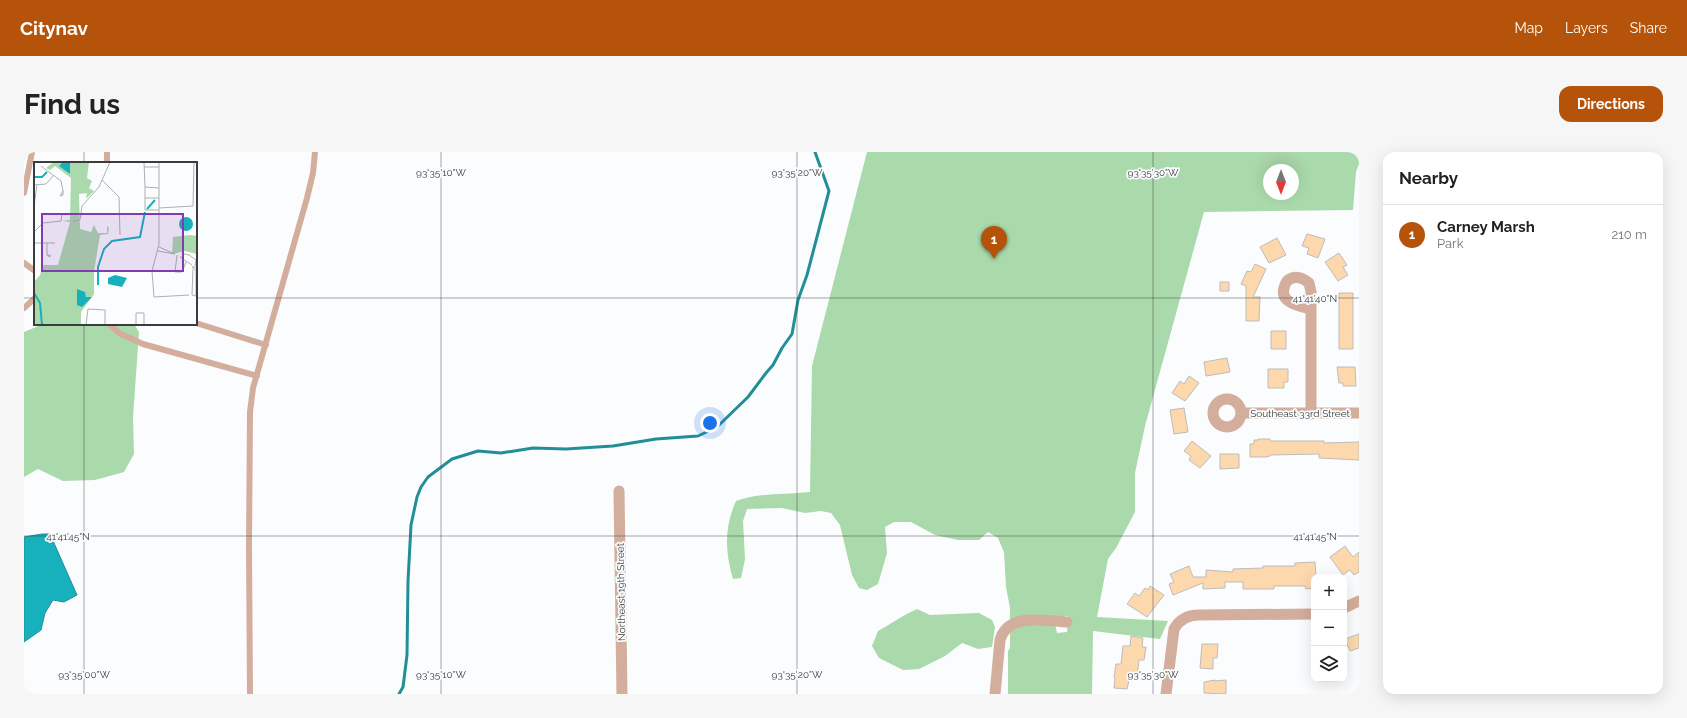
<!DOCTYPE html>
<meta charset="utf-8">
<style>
body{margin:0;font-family:Raleway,sans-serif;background:#f6f6f6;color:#222}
.controls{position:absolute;right:12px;bottom:12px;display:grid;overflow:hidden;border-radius:8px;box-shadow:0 4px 16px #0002}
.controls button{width:36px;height:36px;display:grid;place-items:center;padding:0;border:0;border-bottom:1px solid #e0e0e0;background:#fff;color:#222;font:20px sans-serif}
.compass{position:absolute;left:1239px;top:12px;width:36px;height:36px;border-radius:50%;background:#fff;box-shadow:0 4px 16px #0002;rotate:180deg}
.you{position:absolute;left:686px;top:271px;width:14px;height:14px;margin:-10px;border:3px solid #fff;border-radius:50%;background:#1a73e8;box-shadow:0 0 0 6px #1a73e833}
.badge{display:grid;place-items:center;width:26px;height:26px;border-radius:50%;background:#b45309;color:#fff;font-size:13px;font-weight:700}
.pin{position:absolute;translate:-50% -33px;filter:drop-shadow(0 1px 2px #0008)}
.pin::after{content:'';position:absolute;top:21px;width:14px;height:12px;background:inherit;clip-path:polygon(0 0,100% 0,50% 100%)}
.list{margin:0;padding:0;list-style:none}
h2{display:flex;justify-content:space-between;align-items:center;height:52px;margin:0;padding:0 16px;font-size:17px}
h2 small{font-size:13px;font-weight:400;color:#767676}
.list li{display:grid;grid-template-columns:26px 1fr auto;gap:12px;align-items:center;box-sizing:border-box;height:60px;padding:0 16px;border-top:1px solid #e0e0e0}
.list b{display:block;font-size:15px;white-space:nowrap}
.list p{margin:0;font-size:13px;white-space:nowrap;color:#767676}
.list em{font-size:13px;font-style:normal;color:#767676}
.icon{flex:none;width:22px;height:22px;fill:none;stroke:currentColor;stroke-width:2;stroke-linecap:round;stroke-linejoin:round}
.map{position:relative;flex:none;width:1335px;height:542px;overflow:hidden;border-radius:12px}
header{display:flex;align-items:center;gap:24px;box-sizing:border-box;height:56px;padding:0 20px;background:#b45309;color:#fff}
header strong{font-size:19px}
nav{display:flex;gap:22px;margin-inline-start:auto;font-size:14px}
.intro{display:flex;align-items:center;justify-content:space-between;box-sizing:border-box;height:96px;padding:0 24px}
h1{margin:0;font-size:28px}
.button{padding:10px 18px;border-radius:12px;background:#b45309;color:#fff;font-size:14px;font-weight:700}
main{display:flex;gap:24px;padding:0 24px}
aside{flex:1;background:#fff;border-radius:12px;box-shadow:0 4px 16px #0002}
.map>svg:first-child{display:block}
.green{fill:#aad9ab;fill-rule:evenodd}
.water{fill:#17b1be;stroke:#228e97}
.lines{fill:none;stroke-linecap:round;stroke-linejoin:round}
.stream{stroke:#228e97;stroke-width:3}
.building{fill:#fdd8ad;stroke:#bdbcba}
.service{stroke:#d4ae9c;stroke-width:6}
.minor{stroke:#d4ae9c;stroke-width:11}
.ticks{fill:none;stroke:#3b3c3c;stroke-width:1;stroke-opacity:0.45}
.labels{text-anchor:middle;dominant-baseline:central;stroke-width:3.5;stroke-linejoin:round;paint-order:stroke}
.street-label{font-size:10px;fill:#3b3c3c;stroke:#fafcfd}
.inset-river{fill:none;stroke:#17b1be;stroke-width:2}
.inset-road{fill:none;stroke:#aeafb0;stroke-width:1}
.view{fill:#803cb0;fill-opacity:0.15;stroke:#803cb0;stroke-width:2}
.inset-edge{fill:none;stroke:#3b3c3c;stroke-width:2}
.ticks-label{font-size:10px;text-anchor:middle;fill:#3b3c3c;stroke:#fafcfd;stroke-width:3.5;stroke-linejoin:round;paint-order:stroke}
</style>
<header>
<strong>Citynav</strong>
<nav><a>Map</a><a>Layers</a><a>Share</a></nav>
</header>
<div class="intro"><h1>Find us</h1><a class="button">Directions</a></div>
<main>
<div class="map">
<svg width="1335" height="542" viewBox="0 0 1335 542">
<rect width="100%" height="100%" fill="#fafcfd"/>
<!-- green -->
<path class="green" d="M843 0H1335V12L1332 20 1329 58 1180 60 1121 274 1111 321V360L1092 396 1084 407 1073 465 1144 469 1136 487 1069 479 1068 542H984V499L986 496V456L982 435 980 400 974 386 964 380 955 388H934L911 383 887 370H870L861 375 863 401 854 432 843 438 835 436 828 423 816 373 807 361 797 359 781 361 758 356 723 357 719 369 721 407 717 426 709 427C701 399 700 376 712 349 737 340 760 343 786 340L788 214ZM1245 18H1269V42H1245ZM1029 464H1044L1043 480 1033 481Z
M19 172H110L115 180 109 265 110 302 100 320 71 328 39 329 14 317 0 325V180Z
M893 457 906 463 955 461 968 468 971 475 968 495 954 497 938 491 921 504 895 517 879 518 855 506 848 494 854 479C867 472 879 463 893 457Z"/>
<!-- water -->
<path class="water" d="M18 382H26L53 443 40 450 29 448 21 461 17 478 0 490V385Z"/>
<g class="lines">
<!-- stream -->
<path class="stream" d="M375 542 379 535 383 503 384 429 387 373 393 345 397 335 404 325 428 307 454 299 477 301 509 296 542 297 589 294 632 287 674 284 693 275 724 245 742 221 749 213 758 196 768 182 774 148 783 123 805 39 791 0"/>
</g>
<!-- building -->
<path class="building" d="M1283 82 1301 87 1294 106 1283 102 1285 96 1278 94Z
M1253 86 1262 103 1245 111 1236 95Z
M1315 101 1323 113 1319 115 1324 123 1314 129 1301 110Z
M1231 112 1242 117 1229 145H1236L1235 169H1222V134L1217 132 1223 119 1227 120Z
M1196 130H1205V139H1196Z
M1315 141H1329V197H1315Z
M1247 179H1262V197H1247Z
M1203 206 1206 220 1182 224 1180 210Z
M1313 215H1331L1332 234H1319V231H1315Z
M1244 217H1264V230H1260V236H1244Z
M1165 224 1175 231 1161 249 1148 241 1156 229 1160 232Z
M1160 256 1164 280 1150 282 1146 258Z
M1234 287H1246V289H1300V291L1335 290V308L1295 306V302L1246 303V304L1242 305H1226V292H1230V288H1234Z
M1168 289 1187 304 1176 316 1165 308 1167 304 1160 299Z
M1196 302H1215V316L1196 317Z
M1321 394 1329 405 1335 400V420L1330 423 1326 418 1319 423 1306 405Z
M1291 410 1292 425H1290V436L1282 437 1281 434H1250V437H1219V430H1201V436L1179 437V431L1149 443 1145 432 1150 430 1146 422 1165 414 1169 425H1182V418L1209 420V417L1239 416V414H1271V411Z
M1126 434 1140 443 1123 465 1103 452 1111 441 1115 444 1121 436 1124 438Z
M1335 482V496L1326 499 1321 487Z
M1107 484 1119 486 1118 495H1122L1120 508H1115L1113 525 1106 524 1103 537 1090 536 1091 526 1090 525 1092 512H1097L1099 494H1106Z
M1178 492H1194L1193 506H1189V517L1176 516Z
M1191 528V529L1202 528V542L1180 541V530Z"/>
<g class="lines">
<!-- service -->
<path class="service" d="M83 0V11
M0 41 8 0
M0 111 11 119
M0 156 11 146
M172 171 242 193
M85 172 95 181 119 192 233 224
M226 542 225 395 226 260 229 236 283 46 289 21 291 0"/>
<!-- minor -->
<path class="minor" d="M1189 261a14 14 0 1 1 28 0a14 14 0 1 1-28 0Z
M1217 261H1335
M1287 262V140L1285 131C1278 125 1270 123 1263 129 1251 149 1272 154 1287 157
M595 339 598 542
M1320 456 1335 449
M971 542 976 488C984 460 1020 469 1043 470
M1142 542 1150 477C1155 468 1164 463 1175 463L1290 462"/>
</g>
<!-- ticks -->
<path class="ticks" d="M60 0V11M417 0V542M773 0V542M1129 0V542M0 146H11M172 146H1335M60 172V542M0 384H1335"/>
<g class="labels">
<!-- street labels -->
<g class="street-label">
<text x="1276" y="261">Southeast 33rd Street</text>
<text transform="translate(597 440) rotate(-91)">Northeast 19th Street</text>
</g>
</g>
<!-- overview -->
<g transform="translate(10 10)">
<rect width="163" height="163" fill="#fafcfd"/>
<path d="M20 0H55L53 16 58 19 55 26 60 29 52 37 53 31 45 32 46 67 57 70 60 63 64 71H73V64L75 66 74 72 66 73 60 110V132L47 150V163H0V120L6 113 9 103H24L36 60 28 59 36 58 37 16 21 4 16 8 12 6ZM156 73 163 74V92L151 89 138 92 139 75Z" fill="#aad9ab"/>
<path d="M29 0H36V12L25 4ZM145 62a7 7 0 1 1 14 0a7 7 0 1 1-14 0ZM81 113 93 116 88 125 74 122V116ZM43 127 51 130 52 135H58L48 145 43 143Z" fill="#17b1be"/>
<path class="inset-river" d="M0 15H8L13 10M113 47 121 38M64 123V105L70 87 78 79 106 75 111 50M0 131 6 141 8 163"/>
<path class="inset-road" d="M110 0 111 25 125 26V0M7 4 27 19 29 29V33L26 34 29 29M110 5H125M68 18 85 35 86 73M0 23 12 22 20 13M111 25V48H125M125 26V46M111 36H125M0 44 3 23M39 59 46 58 48 44 65 25 76 0M0 70 9 61 27 59 28 51M0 81H21M124 89 141 92 125 85M13 93 16 95V93H13V81M143 93 141 110H148L152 100M146 95 158 103M147 96 150 92 155 93 162 98 161 104M159 107 158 133 162 134M155 133 120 135 118 109 125 82V46L159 44 160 0M162 134V108L158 105H163M52 163 54 147 71 148V163M102 163V151H110V163"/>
<path class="view" d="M8 52H149V109H8Z"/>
<rect width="163" height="163" class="inset-edge"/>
</g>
<g class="ticks-label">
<text x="417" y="24">93°35'10"W</text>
<text x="773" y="24">93°35'20"W</text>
<text x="1129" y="24">93°35'30"W</text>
<text x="1291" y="150">41°41'40"N</text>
<text x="1291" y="388">41°41'45"N</text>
<text x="44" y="388">41°41'45"N</text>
<text x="60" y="526">93°35'00"W</text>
<text x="417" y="526">93°35'10"W</text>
<text x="773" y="526">93°35'20"W</text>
<text x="1129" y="526">93°35'30"W</text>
</g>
</svg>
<div class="controls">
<button>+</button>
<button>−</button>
<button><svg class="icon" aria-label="layers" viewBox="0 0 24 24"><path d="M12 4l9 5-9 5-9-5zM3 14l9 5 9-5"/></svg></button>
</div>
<svg class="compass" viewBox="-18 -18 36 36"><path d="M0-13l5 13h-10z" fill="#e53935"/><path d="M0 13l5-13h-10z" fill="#767676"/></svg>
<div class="you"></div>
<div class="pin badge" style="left:970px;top:107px">1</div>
</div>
<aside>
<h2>Nearby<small></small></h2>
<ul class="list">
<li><span class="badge">1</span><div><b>Carney Marsh</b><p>Park</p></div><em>210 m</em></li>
</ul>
</aside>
</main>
